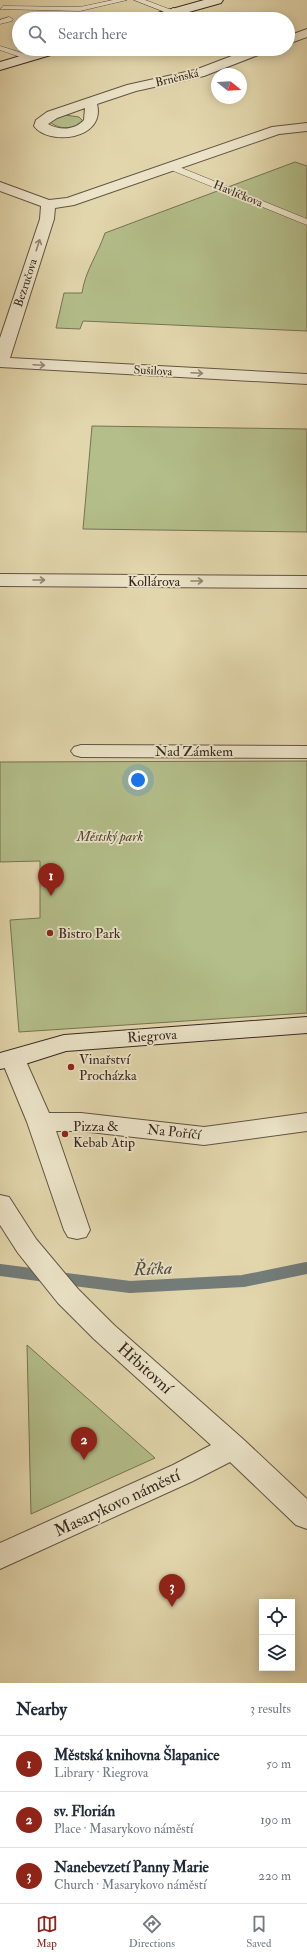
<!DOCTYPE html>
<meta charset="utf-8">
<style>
body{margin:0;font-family:"IM FELL Double Pica",serif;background:#f2f2f3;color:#1f2937}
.controls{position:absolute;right:12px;bottom:12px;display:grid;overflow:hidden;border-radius:0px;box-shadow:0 2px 10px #0003}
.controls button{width:36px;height:36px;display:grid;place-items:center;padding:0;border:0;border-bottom:1px solid #e0e1e3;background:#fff;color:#1f2937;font:20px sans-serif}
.compass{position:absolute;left:211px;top:68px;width:36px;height:36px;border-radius:50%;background:#fff;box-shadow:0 2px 10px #0003;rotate:108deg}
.you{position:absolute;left:138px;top:780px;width:14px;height:14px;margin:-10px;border:3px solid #fff;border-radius:50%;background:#1a73e8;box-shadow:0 0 0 6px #1a73e833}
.badge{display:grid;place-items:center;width:26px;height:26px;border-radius:50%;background:#8f2418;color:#fff;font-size:13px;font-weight:700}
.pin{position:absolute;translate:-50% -33px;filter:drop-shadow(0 1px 2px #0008)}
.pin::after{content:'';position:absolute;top:21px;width:14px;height:12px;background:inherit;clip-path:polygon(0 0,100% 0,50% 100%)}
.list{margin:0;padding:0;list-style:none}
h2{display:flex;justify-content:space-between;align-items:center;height:52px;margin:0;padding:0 16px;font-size:17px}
h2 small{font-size:13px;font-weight:400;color:#747a83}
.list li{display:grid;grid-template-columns:26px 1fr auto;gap:12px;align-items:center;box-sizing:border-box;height:56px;padding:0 16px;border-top:1px solid #e0e1e3}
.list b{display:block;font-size:15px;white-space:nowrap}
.list p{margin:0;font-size:13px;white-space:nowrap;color:#747a83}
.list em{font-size:13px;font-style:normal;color:#747a83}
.icon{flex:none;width:22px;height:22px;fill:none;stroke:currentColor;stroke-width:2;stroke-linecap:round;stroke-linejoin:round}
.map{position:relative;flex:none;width:307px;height:1683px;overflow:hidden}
.search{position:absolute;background:#fff;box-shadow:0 2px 10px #0003;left:12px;right:12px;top:12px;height:44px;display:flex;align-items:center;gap:10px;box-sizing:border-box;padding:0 14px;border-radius:22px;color:#747a83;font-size:15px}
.sheet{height:220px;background:#fff}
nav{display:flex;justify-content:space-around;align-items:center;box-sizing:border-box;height:56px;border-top:1px solid #e0e1e3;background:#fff;font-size:11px;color:#747a83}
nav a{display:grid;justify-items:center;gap:2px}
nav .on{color:#8f2418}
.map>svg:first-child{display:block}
.green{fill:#b3be8a;stroke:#767355}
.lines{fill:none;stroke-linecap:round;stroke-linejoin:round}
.stream{stroke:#737d7a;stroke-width:12}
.lane-casing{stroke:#625443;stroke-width:1}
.street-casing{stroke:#625443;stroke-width:2}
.secondary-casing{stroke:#382820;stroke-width:2}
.lane{fill:#ece4c9;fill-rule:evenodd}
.street{fill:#ece4c9;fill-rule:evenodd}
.secondary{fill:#ece4c9;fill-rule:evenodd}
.oneway{stroke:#928674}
.poi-dot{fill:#8f2418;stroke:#ece4c9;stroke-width:1.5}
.labels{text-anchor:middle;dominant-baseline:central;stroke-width:3.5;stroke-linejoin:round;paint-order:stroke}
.far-street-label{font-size:12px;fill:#382820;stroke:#ece4c9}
.street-label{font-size:14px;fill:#382820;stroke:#ece4c9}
.park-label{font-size:14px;font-style:italic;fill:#514635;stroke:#ece4c9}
.poi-label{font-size:14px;fill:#382820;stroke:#ece4c9;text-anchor:start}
.near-street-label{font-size:17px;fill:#382820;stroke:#ece4c9}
.near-water-label{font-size:18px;font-style:italic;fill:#514c46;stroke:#ece4c9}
</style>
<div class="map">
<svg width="307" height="1683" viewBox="0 0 307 1683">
<rect width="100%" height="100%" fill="#e2d6ac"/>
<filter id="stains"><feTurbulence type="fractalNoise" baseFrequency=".005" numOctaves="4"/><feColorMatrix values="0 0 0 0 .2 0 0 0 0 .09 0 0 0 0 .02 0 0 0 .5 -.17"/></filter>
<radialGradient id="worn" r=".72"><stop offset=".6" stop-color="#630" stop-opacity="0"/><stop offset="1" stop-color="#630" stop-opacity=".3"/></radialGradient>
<!-- green -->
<path class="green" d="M65 115 79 117 84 122C73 128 61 131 50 122L59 116Z
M295 162 307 166V331L83 321 80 329 56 328 64 293H82C85 271 98 254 105 233Z
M92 426 307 429V532L83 529Z
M307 761V1013L19 1032 10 920 40 918V861L0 862V762Z
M27 1345 155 1458 31 1514Z"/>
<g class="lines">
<!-- stream -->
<path class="stream" d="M0 1270 46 1276
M58 1278 130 1287 243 1281 307 1268"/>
<defs>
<path id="lane" d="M113 0H127L80 11 0 9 3 6 80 7Z
M134 0H145L177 12 170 14Z
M9 17 13 19 12 21 0 24V20Z
M0 46 32 56 33 58 29 60 0 50Z
M166 164H172L307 219V225L166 168Z"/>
<path id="street" d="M173 8 196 16 198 19C188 19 173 21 167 12Z
M307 29V37L288 44V36Z
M250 49H268L266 52 204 76 136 91 97 104C106 140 48 146 34 126L36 120 47 112 127 85 195 70ZM85 108 84 120C75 130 60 131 48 124L57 118Z
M307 123V131L279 134 74 205 55 208 54 219 10 358 307 374V384L0 367V338L40 219 41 206 0 191V182L49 200 67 198 272 127Z
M0 574 307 576V588L0 586Z
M81 745 307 746V758L81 757 74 755 71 751 74 747Z
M13 1051 22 1053 25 1059 49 1113H81L204 1127 307 1113V1131L204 1145 81 1131H56L90 1230 86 1237 77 1239 68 1237 64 1230 27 1122 1 1059 4 1053Z
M0 1195 9 1197 36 1239 78 1289 114 1325 243 1439 307 1499V1529L296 1525 230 1462 193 1481 0 1569V1543L173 1465 211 1445 94 1339 58 1303 18 1253 0 1225Z"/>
<path id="secondary" d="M204 0H223L221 3 164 19H145L147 16Z
M44 49H63L61 52 0 70V62Z
M307 1017V1033L66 1051 22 1065 0 1069V1053L64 1035Z"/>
</defs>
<!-- lane casing -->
<use href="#lane" class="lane-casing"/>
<!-- street casing -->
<use href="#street" class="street-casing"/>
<!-- secondary casing -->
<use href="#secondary" class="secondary-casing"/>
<!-- lane -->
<use href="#lane" class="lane"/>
<!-- street -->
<use href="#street" class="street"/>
<!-- secondary -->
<use href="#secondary" class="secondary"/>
</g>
<!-- one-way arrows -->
<defs><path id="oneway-shaft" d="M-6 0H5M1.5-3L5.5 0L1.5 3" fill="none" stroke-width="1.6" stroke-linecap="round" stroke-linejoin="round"/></defs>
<g class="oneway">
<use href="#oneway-shaft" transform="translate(38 245) rotate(-72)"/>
<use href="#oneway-shaft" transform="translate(39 365) rotate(3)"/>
<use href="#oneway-shaft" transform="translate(197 373) rotate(3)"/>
<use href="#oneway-shaft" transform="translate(39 580)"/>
<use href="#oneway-shaft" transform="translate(197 581)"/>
</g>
<!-- markers -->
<g class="poi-dot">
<circle cx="50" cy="933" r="4"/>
<circle cx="71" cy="1067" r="4"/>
<circle cx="65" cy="1134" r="4"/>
</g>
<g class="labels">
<!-- far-street labels -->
<g class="far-street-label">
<text transform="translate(177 78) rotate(-13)">Brněnská</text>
<text transform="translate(238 194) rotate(22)">Havlíčkova</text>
<text transform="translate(26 283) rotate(-72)">Bezručova</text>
<text transform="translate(153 371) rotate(3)">Sušilova</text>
</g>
<!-- street labels -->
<g class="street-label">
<text x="154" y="581">Kollárova</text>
<text x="194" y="751">Nad Zámkem</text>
<text transform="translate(152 1036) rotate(-4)">Riegrova</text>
<text transform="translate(174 1132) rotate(6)">Na Poříčí</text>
</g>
<!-- park labels -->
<g class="park-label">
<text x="110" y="836">Městský park</text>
</g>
<!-- poi labels -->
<g class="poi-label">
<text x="58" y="933">Bistro Park</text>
<text x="79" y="1059">Vinařství<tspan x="79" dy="16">Procházka</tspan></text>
<text x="73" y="1126">Pizza &amp;<tspan x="73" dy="16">Kebab Atip</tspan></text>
</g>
<!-- near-street labels -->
<g class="near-street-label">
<text transform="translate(145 1368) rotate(42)">Hřbitovní</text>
<text transform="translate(117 1503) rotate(-25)">Masarykovo náměstí</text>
</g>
<!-- near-water labels -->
<g class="near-water-label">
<text transform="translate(153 1269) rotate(-2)">Říčka</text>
</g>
</g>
<rect width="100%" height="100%" filter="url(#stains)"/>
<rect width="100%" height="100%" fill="url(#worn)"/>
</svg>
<div class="controls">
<button><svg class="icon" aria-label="locate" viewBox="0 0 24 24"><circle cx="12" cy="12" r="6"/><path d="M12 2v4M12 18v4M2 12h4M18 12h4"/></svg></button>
<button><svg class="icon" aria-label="layers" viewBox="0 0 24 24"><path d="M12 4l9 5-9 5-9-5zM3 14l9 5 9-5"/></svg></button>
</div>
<svg class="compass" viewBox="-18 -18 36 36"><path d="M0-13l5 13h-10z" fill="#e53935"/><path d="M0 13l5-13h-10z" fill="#747a83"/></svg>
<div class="you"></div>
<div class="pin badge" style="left:51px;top:896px">1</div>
<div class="pin badge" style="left:84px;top:1460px">2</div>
<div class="pin badge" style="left:172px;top:1607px">3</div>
<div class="search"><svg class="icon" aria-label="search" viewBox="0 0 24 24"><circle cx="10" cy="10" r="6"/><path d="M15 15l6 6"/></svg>Search here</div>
</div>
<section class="sheet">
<h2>Nearby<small>3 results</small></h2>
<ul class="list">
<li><span class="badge">1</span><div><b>Městská knihovna Šlapanice</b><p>Library · Riegrova</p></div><em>50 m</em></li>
<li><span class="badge">2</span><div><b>sv. Florián</b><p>Place · Masarykovo náměstí</p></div><em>190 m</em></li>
<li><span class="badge">3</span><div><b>Nanebevzetí Panny Marie</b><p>Church · Masarykovo náměstí</p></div><em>220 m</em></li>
</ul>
</section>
<nav>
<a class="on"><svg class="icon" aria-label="map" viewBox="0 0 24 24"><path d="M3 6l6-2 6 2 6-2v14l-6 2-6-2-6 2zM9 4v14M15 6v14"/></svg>Map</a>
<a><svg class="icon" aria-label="directions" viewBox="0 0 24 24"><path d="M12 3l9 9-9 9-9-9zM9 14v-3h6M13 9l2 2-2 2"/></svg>Directions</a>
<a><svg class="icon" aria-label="saved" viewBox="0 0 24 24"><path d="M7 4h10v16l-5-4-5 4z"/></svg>Saved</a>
</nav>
